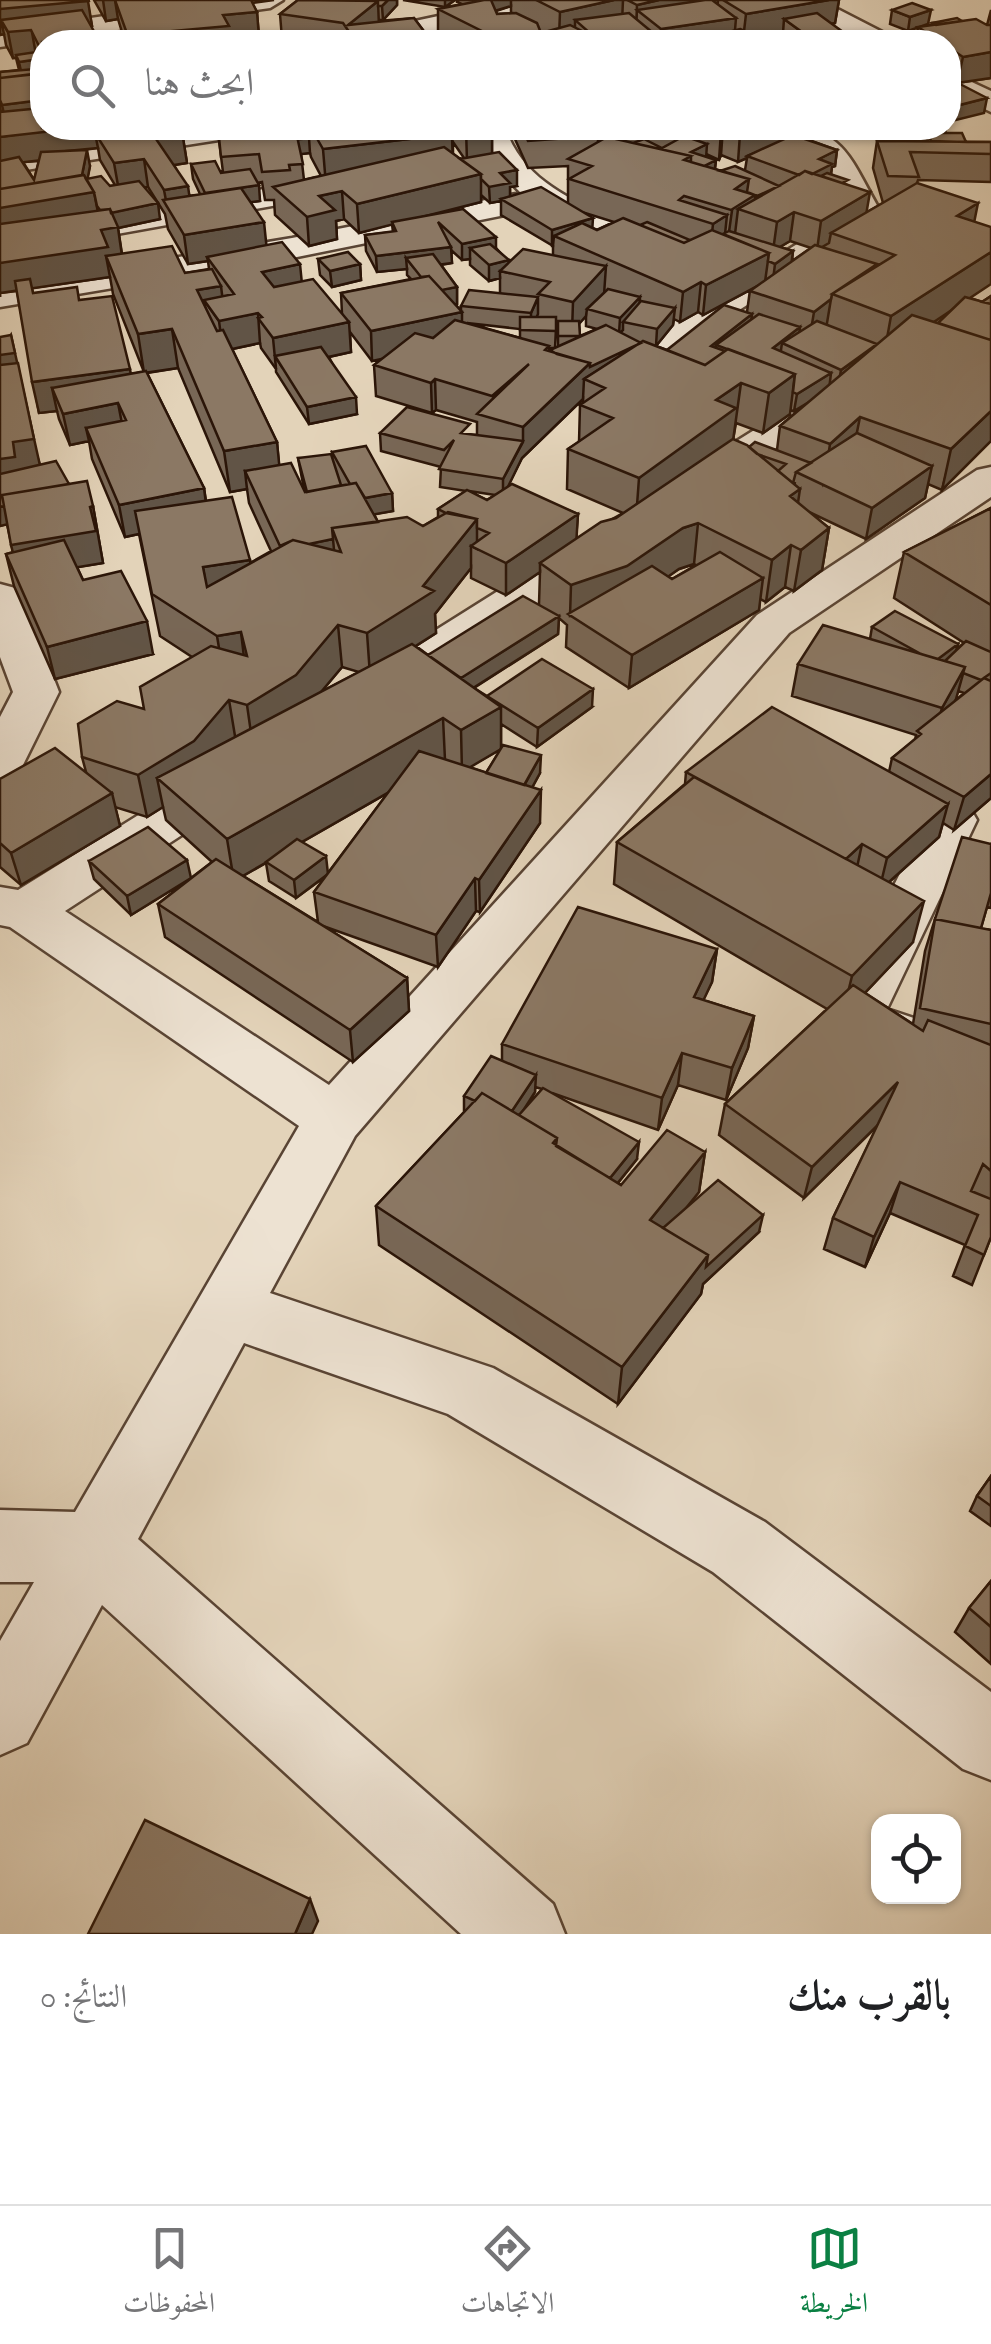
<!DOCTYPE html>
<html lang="ar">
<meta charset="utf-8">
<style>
body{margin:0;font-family:"IM FELL Double Pica",Amiri,serif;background:#f6f6f6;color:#202124;direction:rtl}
.controls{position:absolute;right:30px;bottom:30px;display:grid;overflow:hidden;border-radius:20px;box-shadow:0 2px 8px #0004}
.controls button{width:90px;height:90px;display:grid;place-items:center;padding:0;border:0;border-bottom:2px solid #e0e0e0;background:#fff;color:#202124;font:50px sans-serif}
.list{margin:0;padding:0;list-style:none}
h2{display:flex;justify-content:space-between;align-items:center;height:130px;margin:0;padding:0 40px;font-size:42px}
h2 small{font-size:32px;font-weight:400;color:#757577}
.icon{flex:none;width:55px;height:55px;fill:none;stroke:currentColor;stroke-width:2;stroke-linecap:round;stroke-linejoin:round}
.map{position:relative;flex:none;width:991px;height:1934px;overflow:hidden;direction:ltr}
.search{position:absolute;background:#fff;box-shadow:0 2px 8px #0004;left:30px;right:30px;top:30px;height:110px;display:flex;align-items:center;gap:25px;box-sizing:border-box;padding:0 35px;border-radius:40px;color:#757577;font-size:38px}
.sheet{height:270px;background:#fff}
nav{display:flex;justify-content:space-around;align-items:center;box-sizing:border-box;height:140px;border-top:2px solid #e0e0e0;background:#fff;font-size:28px;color:#757577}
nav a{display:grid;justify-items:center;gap:5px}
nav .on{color:#0b8043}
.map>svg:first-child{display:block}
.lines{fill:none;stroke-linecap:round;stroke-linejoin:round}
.minor-casing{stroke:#594434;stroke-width:5}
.minor{fill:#ede2d2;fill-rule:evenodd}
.wall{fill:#786756;stroke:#2b1508;stroke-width:2.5;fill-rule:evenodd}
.shaded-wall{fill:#615446;stroke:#2b1508;stroke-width:2.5}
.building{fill:#8b7864;stroke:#2b1508;stroke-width:2.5}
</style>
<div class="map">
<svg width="991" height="1934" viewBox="0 0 991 1934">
<rect width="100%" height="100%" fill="#e3d3b9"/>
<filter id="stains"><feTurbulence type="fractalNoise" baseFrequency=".002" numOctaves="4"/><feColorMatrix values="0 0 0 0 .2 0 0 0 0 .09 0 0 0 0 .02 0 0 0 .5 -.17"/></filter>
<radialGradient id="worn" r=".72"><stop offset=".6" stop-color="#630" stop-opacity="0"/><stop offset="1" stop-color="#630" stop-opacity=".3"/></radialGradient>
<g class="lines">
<defs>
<path id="minor" d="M216 0H283L270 8 0 47V31Z
M513 0H554L550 5C482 26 412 47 341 42L354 34Z
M787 0H820L890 36 893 42H861Z
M948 71 991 91V112L948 91Z
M184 128H253L248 134 238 137 0 174V156Z
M477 128H505C524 181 569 198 618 222L622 229 618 236H594L540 208 292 258 0 307V287L292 238 521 193 485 157Z
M780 128C847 124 852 165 883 215L878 222 608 393 595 396 582 393 576 385 582 377 849 212 814 152Z
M339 176 350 178 355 185 350 192 0 255V235Z
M843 380 856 383 862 391 856 399 710 493 696 496 682 493 676 484 682 475 830 383Z
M991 467V497L789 633 355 1136 270 1293 493 1368 765 1522 991 1692V1780L963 1769 713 1572 448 1414 244 1343 138 1539 553 1904 565 1934H461L102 1605 27 1743 0 1755V1641L34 1582H0V1510L75 1512 299 1126 10 927 0 925V887L18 890 214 768 231 764 248 768 256 780 248 792 65 911 329 1085 757 615 977 470Z
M602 531 617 535 623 544 617 553 384 704 367 709 350 704 344 694 350 684 587 535Z
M0 584 15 588 22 597 59 692 17 777 0 782V717L13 692 0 657Z
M952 803 970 808 977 820 887 1009 991 1044V1090L834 1035 826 1020 927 820 934 808Z"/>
</defs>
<!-- minor casing -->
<use href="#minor" class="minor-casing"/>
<!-- minor -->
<use href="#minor" class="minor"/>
</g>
<!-- wall -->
<path class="wall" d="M0 0H90H87L92 26 42 42V128H197L198 136 183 138 187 163 174 165 190 196 200 194 193 179 191 164 223 172 218 133 215 134 209 128H250L252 138H258L255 128H492V154L517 186 510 187V196L568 203V166L528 168 510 128H799L798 136 837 150 835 166 832 167 831 174 847 185 867 212 883 203 873 168 877 141H901L902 136 898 137 889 128H945V133L966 142H991V182L918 180 917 183 974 222 970 298 982 302 991 296 942 490 928 484 925 498 866 539 809 512 829 528 822 570 794 591 785 587 766 602 760 599 759 610 629 688 566 647 567 625 559 618 558 634 474 688 487 696 592 707 537 747 501 724V749L540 773 532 788 540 823 480 912 476 911 438 967 323 926 407 978 409 1011 353 1062 165 937 158 904 190 879 131 915 94 879 89 861 191 878 212 862 166 820 163 807 147 817 115 807 120 826 21 885 0 867V779L86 772 82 757 144 709 192 657 160 636 139 534 125 537 92 459 89 441 70 445 59 419 57 411 39 413 17 291 0 293V297V72L19 70 16 58H13L6 45 4 34 0 35ZM453 142 464 158 460 159 453 154ZM98 148 100 160 115 185 110 186 87 179 90 166 75 151ZM310 153 311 157 321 176 304 180 301 154ZM706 154 719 160 721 155 738 162 747 158 745 170 720 171 715 169 716 160 706 157ZM39 161 34 180 23 162ZM262 182 265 200H274L275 215 309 246 337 239 336 221 344 219 359 233 392 224 393 232 365 235 366 251 377 272 407 269V275L411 279 341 293 342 314 301 281 266 245 251 202 260 201 257 183ZM144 187H148L165 214 168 229 188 264 208 261 209 269 185 273 122 254 118 228 160 219ZM481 195 490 203 501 201V215L553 246V255L509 262 496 248 430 215 481 202ZM585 213 614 222 597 230 592 228ZM790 241 811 248 792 261 793 251 780 247ZM451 250 462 260 470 259V265L489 281 500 278V293L461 306V311L455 304H457V287L441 265 452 263ZM110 277 113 294 144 372 131 374 33 293 32 288ZM750 290 747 312 667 350 656 346 673 325 674 319 680 322 698 312 703 315ZM586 316V326L597 329 580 336 579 323ZM467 323 520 329V338ZM556 328H558V347L550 350V352L549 348H555ZM350 332 372 361 382 359 374 365 376 396 432 413 436 410 477 422V435L380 433 381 451 441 467 440 487 466 491 438 509V517L423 526 378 522 374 514 393 511 392 493 332 452V459L298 458 304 489 279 465 277 442 232 349 260 343 261 348 276 369V372L309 424 357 414 329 357 351 352ZM178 368 230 492 247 489 249 503 271 551 250 563 206 501 204 488 147 373ZM583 399V403L580 405 579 442 568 449 567 489 623 513 576 539 578 514 508 486 522 458ZM807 403 780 426 777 450 749 447 733 440 736 423 763 433 790 414V410L794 411ZM469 491 495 495 487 500ZM694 564 696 565 672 579 668 576 679 569ZM471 568V578L506 595 540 572 539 604 428 655 416 646 436 633 435 614ZM342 667 359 672 321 692ZM501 749 486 773 469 767ZM388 793 328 873 302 842ZM266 863 269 881 296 898 326 876 314 892 318 922 243 876Z
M94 0H274L252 3 257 12 259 37 230 40V42H125L118 19 106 21Z
M298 0H397V5L383 20H378V21L414 18 432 42H302L282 39 280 14Z
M403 0H455L445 7Z
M457 0H839L835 23 832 24 841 41 901 42H795L783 33 757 37 768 42H454L438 34V9L462 4 457 2ZM511 6V12L513 13 497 14 496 11Z
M892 10 928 24 918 27 932 25V23L962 21 987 25 991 10V78L957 83 948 77V42H916L918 27 908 31 890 24Z
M318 259 360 264 361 280 332 287 320 275Z
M0 337 40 465 69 484 93 506 103 563 77 567 83 580 153 654 55 679 14 586 6 554 13 552 7 524 0 526Z
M991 508V798L954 830 943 823 939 837 889 882 913 942 865 993 913 1024 925 951 935 919 991 844V908L987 907 981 928 991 930V1237L972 1285 953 1276 965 1245 890 1213 865 1267 824 1249 833 1218 878 1125 804 1198 719 1135 725 1104 827 1009 614 884 617 842 685 784 686 772H889L892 758 915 740 916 735 792 696 798 664 870 639 872 627 958 644 956 650 964 643 894 598 904 552ZM958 691 964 693 955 701Z
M717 949 712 982 703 1000 754 1016 748 1048 726 1100 678 1085 658 1130 552 1093 637 1159 618 1183 621 1185 705 1152 699 1192 688 1205 759 1232 703 1284 701 1294 618 1404 379 1245 376 1206 464 1112V1096L502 1061V1044ZM535 1087 542 1089 525 1108 535 1092Z
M991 1476V1526L970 1511 977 1496Z
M991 1581V1664L955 1632 969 1608Z"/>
<!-- shaded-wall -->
<path class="shaded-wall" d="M0 0 88 1 92 26 32 32 36 55 13 58 8 32 1 20 4 34 0 35Z
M103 0H115L118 19 106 21Z
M388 0H397V5L383 20 382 6Z
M445 0H455L445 7Z
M488 0H511V6L488 13Z
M614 0H623L622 23 575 20V34L559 38 560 12Z
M659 0H718L717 11 637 10 636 30 637 5Z
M829 0H839L835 23 799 30 784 19 783 33 743 40 746 14Z
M378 1 379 27 348 25Z
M931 10 928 24 908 31 910 17Z
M257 12 259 37 230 40V42H158L172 31 223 15Z
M736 18 734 42H660L661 29Z
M843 32 841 42H808L809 37Z
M592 36V42H567Z
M991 52V78L957 83 963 57Z
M40 59 42 73 22 76 19 62Z
M987 98 984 113 948 122V108Z
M42 100V127L8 132 2 105Z
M61 128H129L95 133 98 148 66 151 68 157 0 165V137Z
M153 128H197L198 136 183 138 187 163 161 167Z
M466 128H492V159L467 162Z
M589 128H614L613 137 598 143V136Z
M723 128 721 155 719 160 721 132Z
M757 128H799L798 136 747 156V158L738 162 740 134Z
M899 128H915L914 135 902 133V136L898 137Z
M946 128 943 143 928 133 926 145H924L927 130Z
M452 134 453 169 326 185 323 149Z
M309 138 310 153 271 158 269 143Z
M707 144 706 159 690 168 684 160 691 152Z
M87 150 90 166 85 193 94 192 101 228 0 246V194L81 180Z
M837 150 835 166 832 167 830 180 808 184 819 159Z
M144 159 148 187 119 191 114 163Z
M716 160 714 175 699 169Z
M517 170V186L510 187V199H501V201L490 203 489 187 500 173Z
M481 174V202L359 233 357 204Z
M749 179 755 195 781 187 738 209 735 234 728 239 735 189Z
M259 185 260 201 207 208 205 193Z
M188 186 192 215 167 206 164 190Z
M342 191 344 219 336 221 337 239 309 246 307 217 319 196Z
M870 192 865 221 831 233 829 243 817 250 821 221Z
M158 203 160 219 118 228 122 256H106L110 277 0 293V297V263L101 230 103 214Z
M978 203 971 238 957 216Z
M794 212 790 241 773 251 777 222Z
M727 215 724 244 711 243 713 224Z
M593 218 592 234 554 236 553 246H552V230Z
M264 222 267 251 207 257 208 261 188 264 184 235Z
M496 237V253L470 248V259L462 260V244Z
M451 247 452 263 414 268 406 258 407 269 377 272 376 256Z
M793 251 791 267 773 280 775 264Z
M991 252V284L884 355 891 316Z
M769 253 765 282 703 315 706 285Z
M509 260V273L500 271V278L489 281V265Z
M300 264 303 294 265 301 262 272Z
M360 264 361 280 332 287 330 271Z
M606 266 604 295 587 309 586 316 572 332 573 302Z
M701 282 698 312 680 322 683 292Z
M221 286 225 319 258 313 260 343 223 351 219 321 204 300 208 327 197 290Z
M457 287V304L432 308V291Z
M640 297 639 314 623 322V330L619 334 620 318Z
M538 298V314L531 330V313Z
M831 299 826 329 809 342 814 312Z
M675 308 673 325 656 346 657 329Z
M462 312V342L372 361 371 331Z
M752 314 750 330 716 345 715 359 711 346Z
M349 322 351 352 282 367 275 356 276 369 273 338Z
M800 327 798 344 782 343 780 357 773 348Z
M172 329 178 368 144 373 138 334Z
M11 335 41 470 0 492V355Z
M641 343 584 379 583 399 522 458 503 497V479L523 442V427L590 363Z
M878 345 838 387 841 370Z
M130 369 135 400 52 388 57 411 39 413 32 382Z
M831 373 829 390 794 411 797 394Z
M795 374 790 414 763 433 769 393Z
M435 379 436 410 432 413 431 383Z
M741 383 732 448 636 519 639 478 716 400Z
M356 397 357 414 309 424 307 407Z
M118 403 124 434 86 428 89 441 70 445 63 414Z
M991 411V441L942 490 951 449Z
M860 417 852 457 824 484 830 444Z
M277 442 281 483 245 471 247 489 230 492 224 451Z
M932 466 925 498 866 539 872 508Z
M795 482 793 494 800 489 794 530 790 496Z
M204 488 208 519 125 537 119 505Z
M72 490 76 508 0 526V507Z
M392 493 393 511 360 517 358 499Z
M93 506 103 563 19 577 11 545Z
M578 514 576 546 540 563V572L506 595V563Z
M477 519V549L471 546V568L435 614 436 633 370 675 367 633 423 586Z
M698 523 694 564 679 569 624 608 570 616 571 585 683 528Z
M829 528 822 570 794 591 801 550Z
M333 539 336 571 282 549Z
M791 545 785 587 766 602 772 560Z
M250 560 255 601 209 608 203 567Z
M763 578 759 610 629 688 632 655Z
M559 616 558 634 459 697V679Z
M147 621 153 654 55 679 47 647Z
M338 625 342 667 300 717 253 747 247 705Z
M241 632 246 674 224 678 217 636Z
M958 644 953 662 934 661Z
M965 667 956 699 933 741 942 708Z
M593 689 592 707 537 747 538 728Z
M229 700 236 742 157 778 163 807 147 817 138 775Z
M501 707V749L462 772 461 730Z
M443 718 445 760 234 881 227 839Z
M541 755 540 773 523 804 524 786Z
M991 774V798L954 830 964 797Z
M541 790 540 823 480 912 479 880Z
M112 793 120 826 21 885 11 853Z
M948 804 939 837 879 891 887 858Z
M862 844 855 877 840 864Z
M326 856 328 874 296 898 294 880Z
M187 860 191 878 131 915 127 896Z
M475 878 476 911 438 967 436 935Z
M924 901 913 942 842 1017 852 976Z
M717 949 712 982 690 1029 694 997Z
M407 978 409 1011 353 1062 350 1030Z
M754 1016 748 1048 726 1100 732 1068Z
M682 1053 678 1085 658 1130 662 1098Z
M536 1075 535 1092 516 1122 509 1115Z
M898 1082 889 1114 804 1198 812 1167Z
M639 1142 637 1159 608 1195 610 1178Z
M705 1152 699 1192 661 1239 650 1220Z
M900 1182 890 1213 865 1267 874 1237Z
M763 1215 759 1232 703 1284 701 1294 618 1404 622 1367 708 1255Z
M310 1899 318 1921 312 1934H295Z"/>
<!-- building -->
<path class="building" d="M0 0H87L88 1 0 9Z
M115 0H251L257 12 223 15 229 26 172 31 176 41 130 42Z
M298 0 378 1 348 25 414 18 432 42H356L343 23 280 14Z
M367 0H388L382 6H378V1Z
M484 0H491L497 14 516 13 537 23 541 33 570 25 592 36 567 42H504L438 9Z
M536 0H614L560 12Z
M627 0H659L637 5Z
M705 0H712L736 18 661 29 637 10Z
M723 0H829L746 14Z
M912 3 931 10 910 17 892 10Z
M82 10 100 42H42V52L31 30 8 32 1 20Z
M629 13 664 42H600L575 20Z
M817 13 843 32 809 37 784 19Z
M957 18 962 21 936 25 932 23Z
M976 19 987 25H991V52L963 57 948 47V42H941L918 27Z
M740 29 768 42H689Z
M892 35 901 42H829Z
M287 38 292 42H254Z
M36 52 40 59 19 62 16 55Z
M35 69 37 74 0 78V72Z
M42 73V100L2 105 0 100V78Z
M958 83 987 98 948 108V86Z
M0 108 1 112 42 108V128H61L62 130 0 137Z
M128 128H178L183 135 156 139 188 186 164 190 144 159 114 163 95 133Z
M218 128H250L252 138 297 136 303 164 289 165 290 170 262 172 259 154 221 157Z
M259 128H308L309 138 298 139 297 136 266 138Z
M311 128H448L452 134 323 149Z
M522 128H594L598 136 528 141Z
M710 128H757L740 134 723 128 721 132Z
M902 133H924L928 141H906Z
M928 133H962L966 142 931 141Z
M793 135 837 150 819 159 832 164 812 174 805 171 799 175 747 156Z
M684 136 707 144 691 152 716 160 704 166 691 162V156L633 143 644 139 662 148Z
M607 137 691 156 684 160 749 179 735 189 755 195 731 210 684 196 679 200 727 215 713 224 569 179 592 166 568 159Z
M877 141 991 142V154L910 152 919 177 888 176Z
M444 147 481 174 357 204 342 191 319 196 335 210 307 217 273 187Z
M87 150 82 175 0 189V161L19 157 34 180 41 152Z
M499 152 517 170 500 173 510 183 489 187 481 179V174L460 159Z
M215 161 221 173 250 169 259 185 205 193 191 164Z
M735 166 779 186 755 197V195L747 192 749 179 720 171Z
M805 171 870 192 821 221 794 212 777 222 738 209Z
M827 173 848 180 842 183 821 176Z
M84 175 94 192 0 208V189Z
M101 176 110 186 139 181 158 203 111 213 110 209 100 210 97 206 94 192 86 179Z
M917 183 978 203 957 216 991 227V252L891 316 832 294 895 255 831 233Z
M541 187 593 218 552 230 501 199Z
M241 188 264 222 184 235 163 200Z
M110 209 118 227 101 230 108 247 0 263V224Z
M463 209 496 237 462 244 438 222 451 247 376 256 365 235 396 231 392 222Z
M623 218 684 243 712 230 769 253 706 285 701 282 683 292 554 236 582 223 597 230Z
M647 222 690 240 684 243 640 225Z
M729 231 793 251 775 264 768 261 769 253 723 234Z
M282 242 300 264 262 272 274 287 313 279 349 322 273 338 258 318 262 317 258 313 219 321 204 300 234 294 207 257Z
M490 244 509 260 489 265 470 248Z
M815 245 877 264 832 294 831 299 814 312 750 291Z
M172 246 185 273 212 269 221 286 197 290 217 331 223 330 277 442 224 451 172 329 138 334 106 256Z
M523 249 606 266 573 302 538 294 550 282 500 271Z
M348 252 360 264 330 271 318 259Z
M433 254 457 287 442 290 429 276 421 277 406 258Z
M429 276 462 312 371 331 341 293Z
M30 279 33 293 77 287 79 300 112 296 130 369 32 382 15 281Z
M608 289 640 297 620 318 587 309Z
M469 290 538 297 531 313 461 306Z
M991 296V304L982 302Z
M965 297 991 304V340L938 323Z
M641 301 675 308 657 329 623 322Z
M724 305 752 314 711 346 725 351 705 365 667 350Z
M759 314 800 327 773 348 831 373 797 394 793 392 795 374 716 345Z
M912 315 991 340V411L951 449 860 417 830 444 780 426Z
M520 317H556V331L520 330Z
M455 320 549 346 545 350 590 363 523 427 477 414 529 364 492 396 435 379 431 383 374 365 415 333 433 338Z
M558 321H579L580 336H558Z
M817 321 877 344 841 370 782 343Z
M606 325 641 343 590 367V363L557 354 550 350Z
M11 335 15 353 0 355V337Z
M643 341 705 365 728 349 795 374 769 393 741 383 716 400 736 408 639 478 568 449 613 418 580 405 605 388 584 379Z
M321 347 356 397 307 407 275 356Z
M18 363 34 439 13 442 15 457 0 459V365Z
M146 371 204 488 119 505 86 428 126 420 118 403 63 414 52 388Z
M407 407 470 424 461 433 523 441 503 479 439 469 454 440 444 450 380 433Z
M857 433 932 466 872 508 796 472Z
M733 439 747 445 800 489 790 496 829 528 801 550 791 545 772 560 698 523 683 528 627 566 571 585 540 563 601 522 616 518Z
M755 442 811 463 796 472 793 483 778 471 786 464 757 454 749 447Z
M366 446 392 493 365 498 356 483 350 484 332 452Z
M331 454 341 485 307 492 298 458Z
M56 461 69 484 2 495 4 506 0 507V474Z
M291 463 305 492 356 483 378 522 332 528 333 539 309 544 293 540 280 546 245 471Z
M87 481 93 506 90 507 96 531 11 545 2 495Z
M512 484 578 514 506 563 471 546 489 533 477 528V519L446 513 438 509 467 490 487 500Z
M232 497 250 560 203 567 207 587 293 540 341 552 332 528 407 517 423 526 448 512 477 519 423 586 434 591 367 633 338 625 296 675 247 705 229 700 194 741 138 775 82 757 78 724 117 701 144 709 140 687 211 646 247 656 241 632 217 636 152 594 135 511Z
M991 508V605L904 552Z
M64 540 83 580 121 571 147 621 47 647 6 554Z
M720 552 763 578 632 655 568 614 652 566 672 579Z
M523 596 559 616 461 678 428 655Z
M895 611 958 644 938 659 921 654 872 627Z
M823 625 965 667 942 708 798 664Z
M966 641 991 652V673L981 680 963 673 965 667 945 661Z
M412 644 501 707 461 730 443 718 227 839 157 778Z
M542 659 593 689 538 728 487 696Z
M984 678 991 681V774L964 797 892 758 921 734 917 731Z
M772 707 948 804 887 858 862 844 846 859 686 772Z
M503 745 541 755 524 785 486 773Z
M55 748 112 793 11 853 0 843V779Z
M419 751 541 790 479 880 475 878 436 935 314 892Z
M694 777 924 901 852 976 617 842Z
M148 827 187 860 127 896 89 861Z
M962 837 991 844V893L981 928 935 919Z
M297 839 326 856 294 880 266 862Z
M216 859 407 978 350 1030 158 904Z
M578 907 717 949 694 997 754 1016 732 1068 682 1053 662 1098 502 1044Z
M935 919 991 930V1024L920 1008Z
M853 985 923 1031 928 1020 991 1045V1171L983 1164 971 1191 991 1199V1237L984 1255 965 1246 978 1215 900 1182 874 1237 833 1218 898 1082 812 1167 725 1104Z
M491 1056 536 1075 512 1111 482 1093 475 1101 464 1096Z
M543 1088 639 1142 610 1178 556 1146 557 1138 519 1115Z
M482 1093 557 1138 553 1143 621 1185 667 1130 705 1152 650 1220 708 1255 622 1367 376 1206Z
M718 1180 763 1215 706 1267 708 1255 663 1228Z
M991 1476V1506L977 1496Z
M991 1581V1627L969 1608Z
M145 1820 310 1899 295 1934H88Z"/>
<rect width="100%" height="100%" filter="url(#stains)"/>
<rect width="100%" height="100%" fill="url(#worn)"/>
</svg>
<div class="controls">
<button><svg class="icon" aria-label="locate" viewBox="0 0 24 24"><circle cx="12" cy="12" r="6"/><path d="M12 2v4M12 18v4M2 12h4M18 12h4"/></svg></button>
</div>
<div class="search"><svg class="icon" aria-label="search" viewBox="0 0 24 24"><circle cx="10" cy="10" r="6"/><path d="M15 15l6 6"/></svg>ابحث هنا</div>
</div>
<section class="sheet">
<h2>بالقرب منك<small>النتائج: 0</small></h2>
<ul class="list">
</ul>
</section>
<nav>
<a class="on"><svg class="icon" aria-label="map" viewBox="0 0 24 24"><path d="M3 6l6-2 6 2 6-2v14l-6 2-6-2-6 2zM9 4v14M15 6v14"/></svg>الخريطة</a>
<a><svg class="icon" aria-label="directions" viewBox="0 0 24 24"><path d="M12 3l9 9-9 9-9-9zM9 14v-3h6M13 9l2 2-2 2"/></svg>الاتجاهات</a>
<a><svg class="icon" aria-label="saved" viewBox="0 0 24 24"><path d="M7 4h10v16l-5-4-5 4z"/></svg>المحفوظات</a>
</nav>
